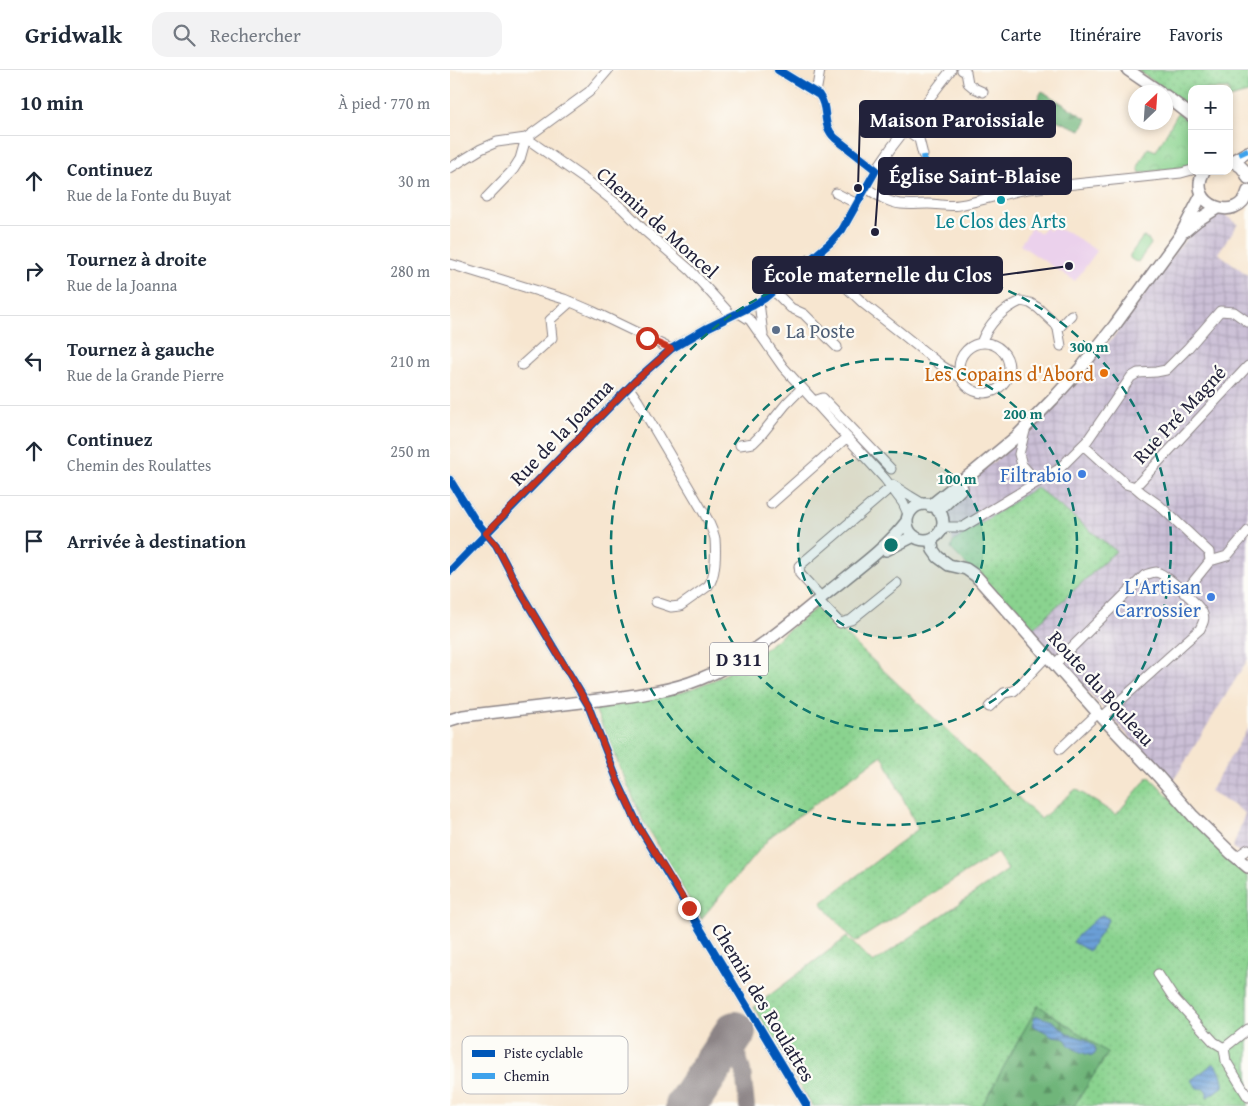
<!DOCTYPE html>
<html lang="fr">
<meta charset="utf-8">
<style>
body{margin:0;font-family:"Gentium Book Plus",serif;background:#f2f2f3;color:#1f2937}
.controls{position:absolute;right:15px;top:15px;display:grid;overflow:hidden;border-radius:10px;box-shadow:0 2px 8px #0003}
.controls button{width:45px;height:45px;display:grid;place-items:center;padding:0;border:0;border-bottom:1px solid #e0e1e3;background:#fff;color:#1f2937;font:25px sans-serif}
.compass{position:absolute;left:678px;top:15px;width:45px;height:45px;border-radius:50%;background:#fff;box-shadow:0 2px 8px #0003;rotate:25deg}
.stop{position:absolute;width:15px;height:15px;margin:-11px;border:4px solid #c8321e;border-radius:50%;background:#fff}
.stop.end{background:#c8321e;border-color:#fff;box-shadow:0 1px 5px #0008}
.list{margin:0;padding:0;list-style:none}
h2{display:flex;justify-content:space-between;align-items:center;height:65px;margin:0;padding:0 20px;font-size:21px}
h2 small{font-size:16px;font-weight:400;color:#747a83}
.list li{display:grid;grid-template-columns:32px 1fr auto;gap:15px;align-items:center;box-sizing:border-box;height:90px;padding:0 20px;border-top:1px solid #e0e1e3}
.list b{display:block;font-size:19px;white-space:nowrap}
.list p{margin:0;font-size:16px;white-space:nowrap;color:#747a83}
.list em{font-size:16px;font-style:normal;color:#747a83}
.icon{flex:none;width:28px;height:28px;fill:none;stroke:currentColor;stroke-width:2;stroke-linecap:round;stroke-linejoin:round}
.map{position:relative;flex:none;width:798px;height:1036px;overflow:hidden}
header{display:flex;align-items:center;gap:30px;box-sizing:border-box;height:70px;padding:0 25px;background:#fff;border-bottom:1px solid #e0e1e3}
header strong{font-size:24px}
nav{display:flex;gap:28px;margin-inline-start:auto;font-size:18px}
.search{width:350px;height:45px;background:#f2f2f3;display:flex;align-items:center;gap:12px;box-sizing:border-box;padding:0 18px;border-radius:15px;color:#747a83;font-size:19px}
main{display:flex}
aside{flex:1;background:#fff}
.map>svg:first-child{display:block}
.built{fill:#ebd1ec}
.industrial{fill:url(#industrial-grid)}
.grass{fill:url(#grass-dots);stroke:#567a65}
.forest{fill:url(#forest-firs);stroke:#486c5a}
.park{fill:url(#park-crowns);stroke:#567a65}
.garden{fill:#8ad38f;stroke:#567a65}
.water{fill:url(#water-rules);stroke:#466089}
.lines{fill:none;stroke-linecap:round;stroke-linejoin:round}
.taxiway{stroke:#8c8486;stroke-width:16}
.runway{stroke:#8c8486;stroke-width:42}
.minor-casing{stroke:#8c8486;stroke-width:11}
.major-casing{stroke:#8c8486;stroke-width:14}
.minor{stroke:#fff;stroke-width:9}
.major{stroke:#fff;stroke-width:11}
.quiet{stroke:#3ea2ec;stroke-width:6;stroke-dasharray:12 6;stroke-linecap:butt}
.cycleway-casing{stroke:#fdfcf7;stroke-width:11}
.cycleway{stroke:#0057b8;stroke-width:8}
.route{stroke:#c8321e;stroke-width:6}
.ring{fill:none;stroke:#0f766e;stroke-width:2.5;stroke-dasharray:9 6}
.culture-dot{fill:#0f9aa8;stroke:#fdfcf7;stroke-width:2}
.service-dot{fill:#5c6f8a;stroke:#fdfcf7;stroke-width:2}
.food-dot{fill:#e8710a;stroke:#fdfcf7;stroke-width:2}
.shop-dot{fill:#3f7fe0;stroke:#fdfcf7;stroke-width:2}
.labels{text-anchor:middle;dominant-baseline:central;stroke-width:4.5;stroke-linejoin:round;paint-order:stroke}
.shield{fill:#fdfcf7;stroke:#646373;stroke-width:1}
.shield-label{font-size:19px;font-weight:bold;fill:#22223b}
.culture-label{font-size:20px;fill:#0d838f;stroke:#fdfcf7}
.street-label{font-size:20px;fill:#22223b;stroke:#fdfcf7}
.service-label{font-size:20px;fill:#4e5e75;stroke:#fdfcf7;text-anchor:start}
.food-label{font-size:20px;fill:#c56008;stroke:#fdfcf7;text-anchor:end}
.shop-label{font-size:20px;fill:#366cbe;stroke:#fdfcf7;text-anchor:end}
.key{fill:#fdfcf7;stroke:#bbbbbf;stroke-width:1}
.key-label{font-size:14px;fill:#22223b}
.centre{fill:#0f766e;stroke:#fdfcf7;stroke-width:2.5}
.ring-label{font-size:15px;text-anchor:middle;font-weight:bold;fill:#0f766e;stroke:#fdfcf7;stroke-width:4.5;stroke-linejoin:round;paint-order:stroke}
.leader{fill:none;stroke:#22223b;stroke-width:2}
.callout-dot{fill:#22223b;stroke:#fdfcf7;stroke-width:2}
.callout{fill:#22223b;stroke:#22223b;stroke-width:2}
.callout-label{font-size:21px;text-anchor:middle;font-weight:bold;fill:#fff}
</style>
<header>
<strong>Gridwalk</strong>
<div class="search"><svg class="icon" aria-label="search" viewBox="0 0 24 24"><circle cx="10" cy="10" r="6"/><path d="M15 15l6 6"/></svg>Rechercher</div>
<nav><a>Carte</a><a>Itinéraire</a><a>Favoris</a></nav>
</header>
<main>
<aside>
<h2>10 min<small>À pied · 770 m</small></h2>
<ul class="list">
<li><svg class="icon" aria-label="ahead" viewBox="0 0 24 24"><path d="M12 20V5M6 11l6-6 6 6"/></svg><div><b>Continuez</b><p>Rue de la Fonte du Buyat</p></div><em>30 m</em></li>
<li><svg class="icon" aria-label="right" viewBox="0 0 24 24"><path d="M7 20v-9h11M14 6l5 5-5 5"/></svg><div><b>Tournez à droite</b><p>Rue de la Joanna</p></div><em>280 m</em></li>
<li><svg class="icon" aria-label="left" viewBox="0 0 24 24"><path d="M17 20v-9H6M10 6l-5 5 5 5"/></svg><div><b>Tournez à gauche</b><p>Rue de la Grande Pierre</p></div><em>210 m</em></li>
<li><svg class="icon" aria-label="ahead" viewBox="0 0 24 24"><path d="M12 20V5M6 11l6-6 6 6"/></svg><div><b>Continuez</b><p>Chemin des Roulattes</p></div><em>250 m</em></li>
<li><svg class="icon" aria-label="arrive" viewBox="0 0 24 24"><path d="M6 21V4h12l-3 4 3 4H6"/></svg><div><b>Arrivée à destination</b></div></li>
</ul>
</aside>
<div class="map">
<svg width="798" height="1036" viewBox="0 0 798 1036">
<defs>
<pattern id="industrial-grid" width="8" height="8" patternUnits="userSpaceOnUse" patternTransform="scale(1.25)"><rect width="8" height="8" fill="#cbbfd6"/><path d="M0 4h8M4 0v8" fill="none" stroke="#aea4b9"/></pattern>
<pattern id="grass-dots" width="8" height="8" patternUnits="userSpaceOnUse" patternTransform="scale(1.25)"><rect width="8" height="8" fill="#8ad38f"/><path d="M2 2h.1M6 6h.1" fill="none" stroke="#77b57c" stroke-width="1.8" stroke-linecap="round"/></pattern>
<pattern id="forest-firs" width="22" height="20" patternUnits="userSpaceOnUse" patternTransform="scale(1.25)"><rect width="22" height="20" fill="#6fb57a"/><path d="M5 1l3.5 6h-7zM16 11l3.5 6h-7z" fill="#5b9365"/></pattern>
<pattern id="park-crowns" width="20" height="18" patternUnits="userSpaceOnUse" patternTransform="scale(1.25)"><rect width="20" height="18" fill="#8ad38f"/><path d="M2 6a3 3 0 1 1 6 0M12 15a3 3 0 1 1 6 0" fill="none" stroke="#77b57c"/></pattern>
<pattern id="water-rules" width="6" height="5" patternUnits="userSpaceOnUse" patternTransform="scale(1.25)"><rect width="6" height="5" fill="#6b9fd7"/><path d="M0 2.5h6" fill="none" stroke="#5881b0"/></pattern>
</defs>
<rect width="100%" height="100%" fill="#fdfcf7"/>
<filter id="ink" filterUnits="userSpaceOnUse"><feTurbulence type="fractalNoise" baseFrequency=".02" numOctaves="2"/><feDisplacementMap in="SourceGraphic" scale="10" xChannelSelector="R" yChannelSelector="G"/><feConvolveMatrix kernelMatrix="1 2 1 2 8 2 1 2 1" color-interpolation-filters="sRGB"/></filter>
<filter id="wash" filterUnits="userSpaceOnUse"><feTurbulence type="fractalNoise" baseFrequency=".0096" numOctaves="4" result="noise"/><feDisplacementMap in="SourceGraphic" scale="20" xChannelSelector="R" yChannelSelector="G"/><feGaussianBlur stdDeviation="1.12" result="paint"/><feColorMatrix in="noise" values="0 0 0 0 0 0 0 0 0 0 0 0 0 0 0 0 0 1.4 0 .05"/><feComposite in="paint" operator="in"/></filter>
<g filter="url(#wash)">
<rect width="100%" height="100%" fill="#f7e6d0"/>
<!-- built -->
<path class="built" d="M595 157 600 161 602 158 618 162 647 181 625 211 570 175 581 158 590 163Z"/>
<!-- industrial -->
<path class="industrial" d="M770 142 788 154 768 183 798 205V589L722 713 581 560 666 481 586 417 503 472 495 440 528 404 576 365 634 303 668 261 725 182 751 151Z
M798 658V790L783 777 795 743 760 721Z"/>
<!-- grass -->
<path class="grass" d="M687 0H798V23L779 28V19H742V38Z
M586 417 666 481 581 560 501 479 503 472Z
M368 536 397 566 591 749 626 719 666 745 699 706 777 787 798 806V1036H362L304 937 397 867 423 893 558 800 547 783 405 872 371 833 468 759 432 685 321 766 251 849 193 751 145 639 233 622 266 609 300 591Z"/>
<!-- forest -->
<path class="forest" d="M592 21 637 49 631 60 581 40Z
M588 935 658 983 624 1036H532Z"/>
<!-- park -->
<path class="park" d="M728 43 742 53V96L690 103 688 97 698 78 706 81Z"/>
<!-- garden -->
<path class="garden" d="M694 167 699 170 701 174 688 192 684 191 680 188V185L692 168Z"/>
<!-- water -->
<path class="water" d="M652 845 659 849 639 881 623 872 628 865 648 847Z
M587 946 603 951 618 964 635 969 645 977 646 981 645 984 642 986C633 983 619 979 616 970L611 967 603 966 584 956 583 948Z
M763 994H765C770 1000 774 1009 773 1017L757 1027V1023L755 1019 747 1018 741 1010Z"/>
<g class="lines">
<!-- taxiway -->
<path class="taxiway" d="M280 969 288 984 293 1001 297 1036"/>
<!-- runway -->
<path class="runway" d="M236 1036 285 962"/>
</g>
</g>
<g filter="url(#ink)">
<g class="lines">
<defs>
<path id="minor" d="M328 0 369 25C380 40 370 53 385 68L426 100
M512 0 516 2 518 13 524 18 533 22
M366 23 370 0
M455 59 469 69 473 85
M0 98 31 79 47 72 76 68 143 115 173 139 194 160 240 200 282 246
M416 118C427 125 439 133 451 134 460 135 469 134 478 134 489 134 499 137 509 135 532 131 554 123 577 119L731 103 742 100
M386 123 407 134
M36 128 63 100 70 89 76 68 139 22 158 0
M360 189 396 217 414 234 451 263 492 296 510 307
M0 194 114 229 142 241 221 279
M324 221 341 238 354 244 387 277
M309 232 313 265
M289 243 300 250 333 297 435 409 453 433 459 446
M608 259 621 245
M509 298a25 25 0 1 1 50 0a25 25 0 1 1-50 0Z
M531 273C538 254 553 239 571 231L580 233 588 238 606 255 608 259 611 276
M72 295 102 268 100 250 117 235 119 231
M179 318 188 331 258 450C260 456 264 463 265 469 266 482 266 507 258 516L230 536 221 537 206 532
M364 331 373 328 441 399
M576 357 569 384 572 395 587 412
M290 375 303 373 311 365 336 334 352 318
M633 375 676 414 685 417 798 296
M0 410 25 450 46 475 71 523 138 635 168 712 189 757 357 1036
M443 415 460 426 475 435
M685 417 692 423 709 435 759 482 760 491 734 523
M321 434 397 367
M492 457H513L609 399 637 371 681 307 688 303 706 302 716 300 738 278 770 241 784 242 798 252
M760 491 777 486 798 461
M0 501 185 311 221 279 257 258 302 236 315 228 380 173 392 160 426 100 441 78 501 0
M371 527 350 504 349 496 441 417
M368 530 390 553 401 550 447 513
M605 594 695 505C698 504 703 502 706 502 715 503 750 535 753 544 755 549 753 553 750 559L652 647
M539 637 554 623 564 621 597 586
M610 679 648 643
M786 787 798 779
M708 904 723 927 764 972 774 978
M798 959 774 978 776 991 798 1027"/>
<path id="major" d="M678 0 710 22
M716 26 742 46
M779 91C789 93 795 99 798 108
M782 91 798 82
M754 101C735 135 789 155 798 121
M735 161 748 150 767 138
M457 452a18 18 0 1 1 36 0a18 18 0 1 1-36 0Z
M480 436 506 415 525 401 566 367 603 329 630 299 665 255 730 166 752 124
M488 441 512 418
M481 469 483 480 488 487 499 495 516 499 526 506 648 643 708 706 743 746 781 783 798 797
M436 480 464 466
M0 650 13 646C61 640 109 635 157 629 188 625 221 621 250 609 296 591 334 558 372 527 401 503 435 480 457 451"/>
</defs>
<!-- minor casing -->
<use href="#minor" class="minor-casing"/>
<!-- major casing -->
<use href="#major" class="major-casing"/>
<!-- minor -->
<use href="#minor" class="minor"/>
<!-- major -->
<use href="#major" class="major"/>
<!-- quiet -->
<path class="quiet" d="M789 84 798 80
M473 85 477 108 476 110
M378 202 380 200"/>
<defs>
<path id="cycleway" d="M0 410 25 450 46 475 71 523 138 635 168 712 189 757 357 1036
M0 501 185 311 221 279 257 258 302 236 315 228 380 173 392 160 426 100 385 68C370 53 380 40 369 25L328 0"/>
</defs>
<!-- cycleway casing -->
<use href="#cycleway" class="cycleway-casing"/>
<!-- cycleway -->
<use href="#cycleway" class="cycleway"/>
</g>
</g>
<g class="lines" filter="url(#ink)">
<!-- route -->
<path class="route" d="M197 268 221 279 185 311 36 463 46 475 71 523 138 635 168 712 189 757 239 838"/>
</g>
<!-- distance rings -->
<circle cx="441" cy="475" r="93" fill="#0f766e" fill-opacity=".12"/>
<g class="ring">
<circle cx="441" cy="475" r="93"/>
<circle cx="441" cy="475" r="186"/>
<circle cx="441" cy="475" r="280"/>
</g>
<!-- markers -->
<circle class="culture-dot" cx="551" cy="130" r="5"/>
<circle class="service-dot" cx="326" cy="260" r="5"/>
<circle class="food-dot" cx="654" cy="303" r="5"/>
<g class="shop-dot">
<circle cx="632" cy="404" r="5"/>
<circle cx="761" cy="527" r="5"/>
</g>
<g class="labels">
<!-- shield labels -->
<rect class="shield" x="260" y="572.5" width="58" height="33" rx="4"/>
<g class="shield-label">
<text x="289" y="589">D 311</text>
</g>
<!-- culture labels -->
<g class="culture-label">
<text x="551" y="150">Le Clos des Arts</text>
</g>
<!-- street labels -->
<g class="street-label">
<text transform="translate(208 152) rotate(42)">Chemin de Moncel</text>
<text transform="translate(729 344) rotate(-47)">Rue Pré Magné</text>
<text transform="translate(111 362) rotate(-46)">Rue de la Joanna</text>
<text transform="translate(652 618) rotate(48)">Route du Bouleau</text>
<text transform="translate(314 932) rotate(59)">Chemin des Roulattes</text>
</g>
<!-- service labels -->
<g class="service-label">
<text x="336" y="260">La Poste</text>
</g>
<!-- food labels -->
<g class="food-label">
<text x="644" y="303">Les Copains d'Abord</text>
</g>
<!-- shop labels -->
<g class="shop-label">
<text x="622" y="404">Filtrabio</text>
<text x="751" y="516">L'Artisan<tspan x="751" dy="23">Carrossier</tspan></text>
</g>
</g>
<!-- legend -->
<rect x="12" y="966" width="166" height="58" rx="8" class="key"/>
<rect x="22" y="980" width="23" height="7" fill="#0057b8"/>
<rect x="22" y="1003" width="23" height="6" fill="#3ea2ec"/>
<g class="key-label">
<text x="54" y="988">Piste cyclable</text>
<text x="54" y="1011">Chemin</text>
</g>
<circle cx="441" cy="475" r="8" class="centre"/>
<g class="ring-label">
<text x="639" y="282">300 m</text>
<text x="573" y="349">200 m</text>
<text x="507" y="414">100 m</text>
</g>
<!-- callouts -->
<path class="leader" d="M408 118L410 49M425 162L429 106M619 196L552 205"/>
<g class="callout-dot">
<circle cx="408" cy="118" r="5"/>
<circle cx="425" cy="162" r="5"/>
<circle cx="619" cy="196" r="5"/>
</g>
<g class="callout">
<rect x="410" y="31" width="195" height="36" rx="5"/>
<rect x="429" y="88" width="192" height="36" rx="5"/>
<rect x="303" y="187" width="249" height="36" rx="5"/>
</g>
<g class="callout-label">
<text x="507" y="57">Maison Paroissiale</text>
<text x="525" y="113">Église Saint-Blaise</text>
<text x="428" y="212">École maternelle du Clos</text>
</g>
</svg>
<div class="controls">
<button>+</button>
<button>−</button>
</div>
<svg class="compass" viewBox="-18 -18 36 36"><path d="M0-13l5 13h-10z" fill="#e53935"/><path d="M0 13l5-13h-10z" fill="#747a83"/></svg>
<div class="stop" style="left:197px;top:268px"></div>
<div class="stop end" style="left:239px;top:838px"></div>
</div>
</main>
